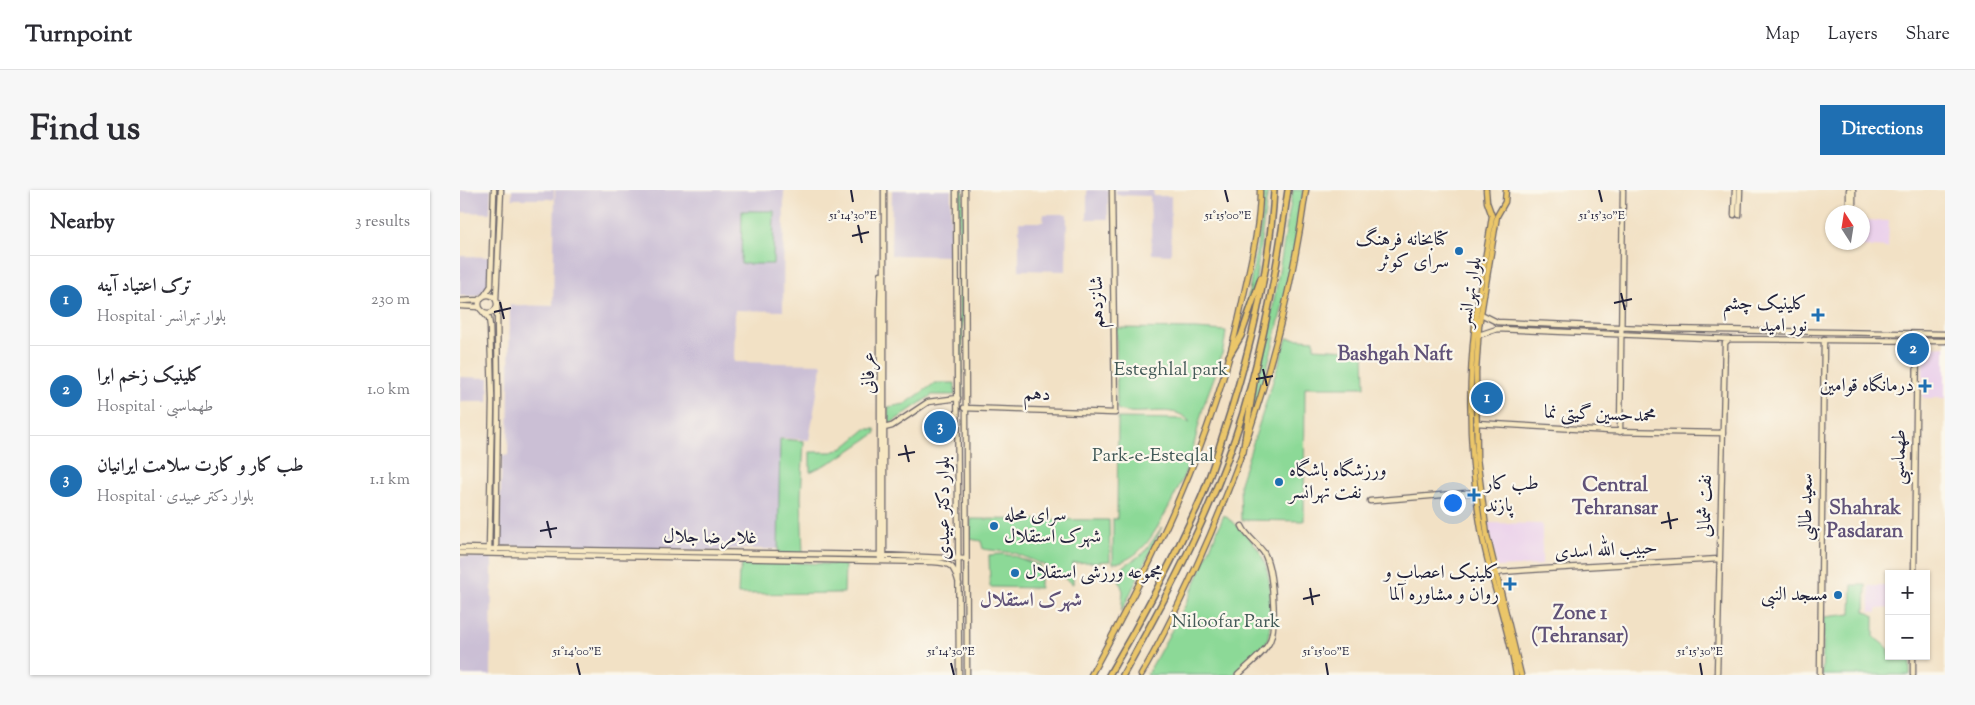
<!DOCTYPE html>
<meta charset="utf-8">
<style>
body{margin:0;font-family:"Sorts Mill Goudy",Amiri,serif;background:#f7f7f7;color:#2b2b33}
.controls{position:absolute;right:15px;bottom:15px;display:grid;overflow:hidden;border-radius:0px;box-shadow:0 1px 4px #0004}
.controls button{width:45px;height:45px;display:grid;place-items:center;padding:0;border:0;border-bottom:1px solid #e1e1e2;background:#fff;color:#2b2b33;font:25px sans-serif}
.compass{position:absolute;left:1365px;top:15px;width:45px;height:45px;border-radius:50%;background:#fff;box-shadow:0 1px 4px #0004;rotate:348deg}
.you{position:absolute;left:992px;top:312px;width:18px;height:18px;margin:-12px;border:4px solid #fff;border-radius:50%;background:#1a73e8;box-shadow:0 0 0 8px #1a73e833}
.badge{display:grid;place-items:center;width:32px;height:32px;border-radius:50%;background:#1f6fb2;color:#fff;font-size:16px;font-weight:700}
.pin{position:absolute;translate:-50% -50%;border:2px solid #fff;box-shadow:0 1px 5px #0006}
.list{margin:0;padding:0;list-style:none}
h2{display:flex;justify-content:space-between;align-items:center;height:65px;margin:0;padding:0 20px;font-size:21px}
h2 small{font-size:16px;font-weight:400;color:#7c7c81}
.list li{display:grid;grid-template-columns:32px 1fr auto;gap:15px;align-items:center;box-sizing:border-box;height:90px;padding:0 20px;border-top:1px solid #e1e1e2}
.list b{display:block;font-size:19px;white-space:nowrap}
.list p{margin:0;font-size:16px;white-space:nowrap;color:#7c7c81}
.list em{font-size:16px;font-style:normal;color:#7c7c81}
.map{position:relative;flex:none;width:1485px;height:485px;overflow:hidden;border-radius:0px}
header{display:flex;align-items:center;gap:30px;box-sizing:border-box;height:70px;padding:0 25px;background:#fff;border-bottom:1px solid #e1e1e2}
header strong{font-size:24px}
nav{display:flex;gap:28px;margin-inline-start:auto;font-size:18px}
.intro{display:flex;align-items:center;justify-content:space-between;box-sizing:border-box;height:120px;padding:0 30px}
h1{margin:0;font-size:35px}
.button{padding:12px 22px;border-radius:0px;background:#1f6fb2;color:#fff;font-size:18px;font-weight:700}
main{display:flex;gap:30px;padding:0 30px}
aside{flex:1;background:#fff;border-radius:0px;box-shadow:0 1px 4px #0004}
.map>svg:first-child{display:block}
.built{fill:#ebd1eb}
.industrial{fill:#cbbfd5}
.green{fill:#8cd997;stroke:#577e69}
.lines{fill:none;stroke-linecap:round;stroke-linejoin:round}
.secondary-casing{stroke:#6b656b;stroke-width:7}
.primary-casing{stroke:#6b656b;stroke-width:7}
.highway-casing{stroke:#6b656b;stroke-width:8}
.secondary{stroke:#f7e8c3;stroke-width:4.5}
.primary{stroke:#ebc669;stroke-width:4.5}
.highway{stroke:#ebc669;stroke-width:5}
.ticks{fill:none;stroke:#22223b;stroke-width:2}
.poi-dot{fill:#1f6fb2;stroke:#fbf7ec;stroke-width:2}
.labels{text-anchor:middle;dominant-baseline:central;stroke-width:4.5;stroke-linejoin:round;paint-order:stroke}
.poi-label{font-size:19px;fill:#22223b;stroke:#fbf7ec;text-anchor:end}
.street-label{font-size:19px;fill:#22223b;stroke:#fbf7ec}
.park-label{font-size:19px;fill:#425957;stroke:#fbf7ec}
.neighbourhood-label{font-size:20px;font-weight:bold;fill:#605278;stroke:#fbf7ec}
.ticks-label{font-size:12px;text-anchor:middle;fill:#22223b;stroke:#fbf7ec;stroke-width:4.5;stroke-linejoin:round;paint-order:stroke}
</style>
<header>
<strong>Turnpoint</strong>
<nav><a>Map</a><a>Layers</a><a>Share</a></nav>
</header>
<div class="intro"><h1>Find us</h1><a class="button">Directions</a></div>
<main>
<aside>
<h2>Nearby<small>3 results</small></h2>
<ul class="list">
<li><span class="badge">1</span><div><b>ترک اعتیاد آینه</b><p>Hospital · بلوار تهرانسر</p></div><em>230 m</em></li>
<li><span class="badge">2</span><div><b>کلینیک زخم ابرا</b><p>Hospital · طهماسبی</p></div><em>1.0 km</em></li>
<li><span class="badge">3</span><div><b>طب کار و کارت سلامت ایرانیان</b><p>Hospital · بلوار دکتر عبیدی</p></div><em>1.1 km</em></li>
</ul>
</aside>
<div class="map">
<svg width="1485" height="485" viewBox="0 0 1485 485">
<rect width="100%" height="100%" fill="#fbf7ec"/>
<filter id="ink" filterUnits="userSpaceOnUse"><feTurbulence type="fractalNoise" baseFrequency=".02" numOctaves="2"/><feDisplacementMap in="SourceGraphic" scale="10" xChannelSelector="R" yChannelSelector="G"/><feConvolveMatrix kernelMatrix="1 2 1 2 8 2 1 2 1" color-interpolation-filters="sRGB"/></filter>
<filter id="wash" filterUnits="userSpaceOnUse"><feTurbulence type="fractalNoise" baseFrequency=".0096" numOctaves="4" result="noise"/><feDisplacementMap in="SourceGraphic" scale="20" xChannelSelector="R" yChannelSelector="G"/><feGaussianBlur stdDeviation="1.12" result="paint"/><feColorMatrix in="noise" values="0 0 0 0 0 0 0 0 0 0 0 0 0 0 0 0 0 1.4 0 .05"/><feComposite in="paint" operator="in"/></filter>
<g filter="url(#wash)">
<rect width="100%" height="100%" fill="#f2e1c5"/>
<!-- built -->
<path class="built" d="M1403 30 1429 31 1428 58 1397 56V53L1402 52Z
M1485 156V208H1463V157Z
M1028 333 1082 334V375L1037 377Z
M1409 396H1429V418L1417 419V422L1410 421Z"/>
<!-- industrial -->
<path class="industrial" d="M0 0H31L30 23 0 22Z
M52 0H94V9H52Z
M95 0H324L323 121 275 120 274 172 362 174 349 250 321 248 318 359H270V361L147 359 144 356H135L132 358 42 356 39 354 42 266 48 265 50 115 93 116Z
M432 0H491L490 66 431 65Z
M627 0H648V29H627Z
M656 0H693L694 6H711V65L692 64 690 6 656 5Z
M584 24H607L606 81 559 80V32H583Z
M0 66 29 67V96L18 106H0Z
M0 187 29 188 28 212H0Z
M0 367H32L31 485H0Z"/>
<!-- green -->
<path class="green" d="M498 0H503L502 211 500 209Z
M803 0H808L795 96 783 135 802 27Z
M833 0H843C834 81 813 159 790 237L796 188 813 116Z
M282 21H314L313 74H281Z
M656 138 736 139 766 141C764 168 751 193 743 218 738 236 735 253 730 270 723 291 699 339 685 355 676 365 666 372 653 373V329H657L658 228 721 229 730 232C713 211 679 229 657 219Z
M827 148 854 150V158L904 161 905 197H845L844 331 781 330 780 293Z
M475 193H495V205H472L428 235V217L445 214Z
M406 239H415L416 243 377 269 350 282V262H372L383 258Z
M320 249 344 251 341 307 343 364H318Z
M764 325C800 354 812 371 810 418 810 430 811 442 806 453L773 485H687L726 414Z
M511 329 649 330 650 371 613 373V394L582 374 554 363 523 359 521 351 510 349Z
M702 337 661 423 663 401 657 385 664 376 684 363Z
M542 364 554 366 580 376V398L530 397 529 365Z
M284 370 385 375 384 403 278 404 279 384Z
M1392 395H1406L1405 421 1414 426V447L1429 459V466L1450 467V485H1362L1364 427 1391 424Z"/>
</g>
<g filter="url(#ink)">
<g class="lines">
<defs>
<path id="secondary" d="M424 0V369
M496 0 499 485
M505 0 507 485
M1389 22V0
M1393 22V0
M1274 25 1275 0
M1279 25 1280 0
M19 114a9 9 0 1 1 18 0a9 9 0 1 1-18 0Z
M24 106 31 96V92L34 0
M36 110 41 0
M0 111 19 110
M0 116 19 117
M23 122 29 129 30 136 32 211 29 360
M1021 124 1037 132 1205 139 1485 144
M1019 145 1037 139 1269 149 1485 151
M504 218 655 223 652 0
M1016 233 1150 241 1263 243
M424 238 432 236 468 212 498 208
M1160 242 1163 0
M910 311 1018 302
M0 358 420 365 506 369
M36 360 38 211 37 116
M0 363 473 372C492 373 494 376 499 394
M420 368V121L421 84
M1035 384 1042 382 1084 379 1259 369
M1454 384 1457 151
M778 485C787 476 805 463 810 451 817 434 813 380 804 363 798 354 786 346 782 336
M1257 485 1265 153 1269 149
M1360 485 1364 149
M1453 485V466"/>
<path id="primary" d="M1026 0 1027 12 1032 26C1027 62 1019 98 1015 134 1007 204 1010 276 1022 345 1031 392 1049 438 1056 485
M1046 0 1045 12 1037 26 1019 136 1016 182 1017 268 1027 345 1061 485
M631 485C693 372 753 250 780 123 788 82 800 42 800 0
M681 485C702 450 719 414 736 377 791 256 828 131 846 0"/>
<path id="highway" d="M769 166 781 146 801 88
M783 262 795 186
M649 485C682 429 712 372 739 313 749 291 756 268 763 245 789 166 810 83 814 0
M663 485C710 401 755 316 783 223 805 150 817 75 828 0"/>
</defs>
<!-- secondary casing -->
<use href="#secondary" class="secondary-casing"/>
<!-- primary casing -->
<use href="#primary" class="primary-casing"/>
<!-- highway casing -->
<use href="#highway" class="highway-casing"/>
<!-- secondary -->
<use href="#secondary" class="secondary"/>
<!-- primary -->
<use href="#primary" class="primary"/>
<!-- highway -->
<use href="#highway" class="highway"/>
</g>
</g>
<!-- ticks -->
<path class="ticks" d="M391 0 393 12M765 0 768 12M1139 0 1142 12M398 35 402 53M392 46 409 42M1161 103 1165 120M40 112 44 129M1154 113 1172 109M34 122 51 118M803 179 807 196M796 189 813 186M445 255 449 272M438 265 455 262M1208 322 1211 339M87 331 91 348M1201 333 1218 329M80 341 97 338M850 398 853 415M843 409 860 405M117 473 120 485M491 473 494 485M866 473 868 485M1240 473 1242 485"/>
<!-- markers -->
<g class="poi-dot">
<circle cx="999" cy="61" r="5"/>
<path d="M1355.5 117.5h5v5h5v5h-5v5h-5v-5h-5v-5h5z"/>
<path d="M1462.5 188.5h5v5h5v5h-5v5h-5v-5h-5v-5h5z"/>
<circle cx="819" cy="292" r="5"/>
<path d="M1011.5 297.5h5v5h5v5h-5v5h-5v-5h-5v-5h5z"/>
<circle cx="534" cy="336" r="5"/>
<circle cx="555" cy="383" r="5"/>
<path d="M1047.5 386.5h5v5h5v5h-5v5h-5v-5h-5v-5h5z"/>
<circle cx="1378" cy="405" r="5"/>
</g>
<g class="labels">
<!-- poi labels -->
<g class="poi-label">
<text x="989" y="50">کتابخانه فرهنگ<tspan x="989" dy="22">سرای کوثر</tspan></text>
<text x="1347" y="114">کلینیک چشم<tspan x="1347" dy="22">نور امید</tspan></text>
<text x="1454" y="196">درمانگاه قوامین</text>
<text x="829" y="281" text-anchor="start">ورزشگاه باشگاه<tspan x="829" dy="22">نفت تهرانسر</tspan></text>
<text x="1025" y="294" text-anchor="start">طب کار<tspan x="1025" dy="22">پازند</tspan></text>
<text x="544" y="325" text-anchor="start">سرای محله<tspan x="544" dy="22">شهرک استقلال</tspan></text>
<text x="565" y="383" text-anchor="start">مجموعه ورزشی استقلال</text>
<text x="1039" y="383">کلینیک اعصاب و<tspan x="1039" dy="22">روان و مشاوره آلما</tspan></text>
<text x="1368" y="405">مسجد النبی</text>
</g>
<!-- street labels -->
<g class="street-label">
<text transform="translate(1011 102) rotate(-81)">بلوار تهرانسر</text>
<text transform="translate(638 112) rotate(-91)">شانزدهم</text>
<text transform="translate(409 183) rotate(-90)">عرفانی</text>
<text transform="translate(577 205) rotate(2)">دهم</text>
<text transform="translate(1140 225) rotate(2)">محمدحسین گیتی نما</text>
<text transform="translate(1440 267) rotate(-89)">طهماسبی</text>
<text transform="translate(1246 316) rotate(-89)">نفت شمالی</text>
<text transform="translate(1347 317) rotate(-89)">سعید طالبی</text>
<text transform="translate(484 318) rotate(-90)">بلوار دکتر عبیدی</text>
<text transform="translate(250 348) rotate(1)">غلامرضا جلال</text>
<text transform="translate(1146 361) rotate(-3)">حبیب الله اسدی</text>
</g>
<!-- park labels -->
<g class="park-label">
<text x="711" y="180">Esteghlal park</text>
<text x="693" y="266">Park-e-Esteqlal</text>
<text x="766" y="432">Niloofar Park</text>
</g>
<!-- neighbourhood labels -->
<g class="neighbourhood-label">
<text x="935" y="165">Bashgah Naft</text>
<text x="1155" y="296">Central<tspan x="1155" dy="23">Tehransar</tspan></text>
<text x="1405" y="319">Shahrak<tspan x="1405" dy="23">Pasdaran</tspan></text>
<text x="571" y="411">شهرک استقلال</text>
<text x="1120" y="424">Zone 1<tspan x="1120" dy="23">(Tehransar)</tspan></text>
</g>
</g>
<g class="ticks-label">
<text x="393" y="29">51°14'30"E</text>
<text x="768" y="29">51°15'00"E</text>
<text x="1142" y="29">51°15'30"E</text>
<text x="117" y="465">51°14'00"E</text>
<text x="491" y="465">51°14'30"E</text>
<text x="866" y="465">51°15'00"E</text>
<text x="1240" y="465">51°15'30"E</text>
</g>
</svg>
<div class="controls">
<button>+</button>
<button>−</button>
</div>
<svg class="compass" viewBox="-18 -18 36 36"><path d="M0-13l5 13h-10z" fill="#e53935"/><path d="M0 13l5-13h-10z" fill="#7c7c81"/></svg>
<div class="you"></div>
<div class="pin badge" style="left:1027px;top:208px">1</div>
<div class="pin badge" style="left:1453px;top:159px">2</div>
<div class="pin badge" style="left:480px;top:237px">3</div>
</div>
</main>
